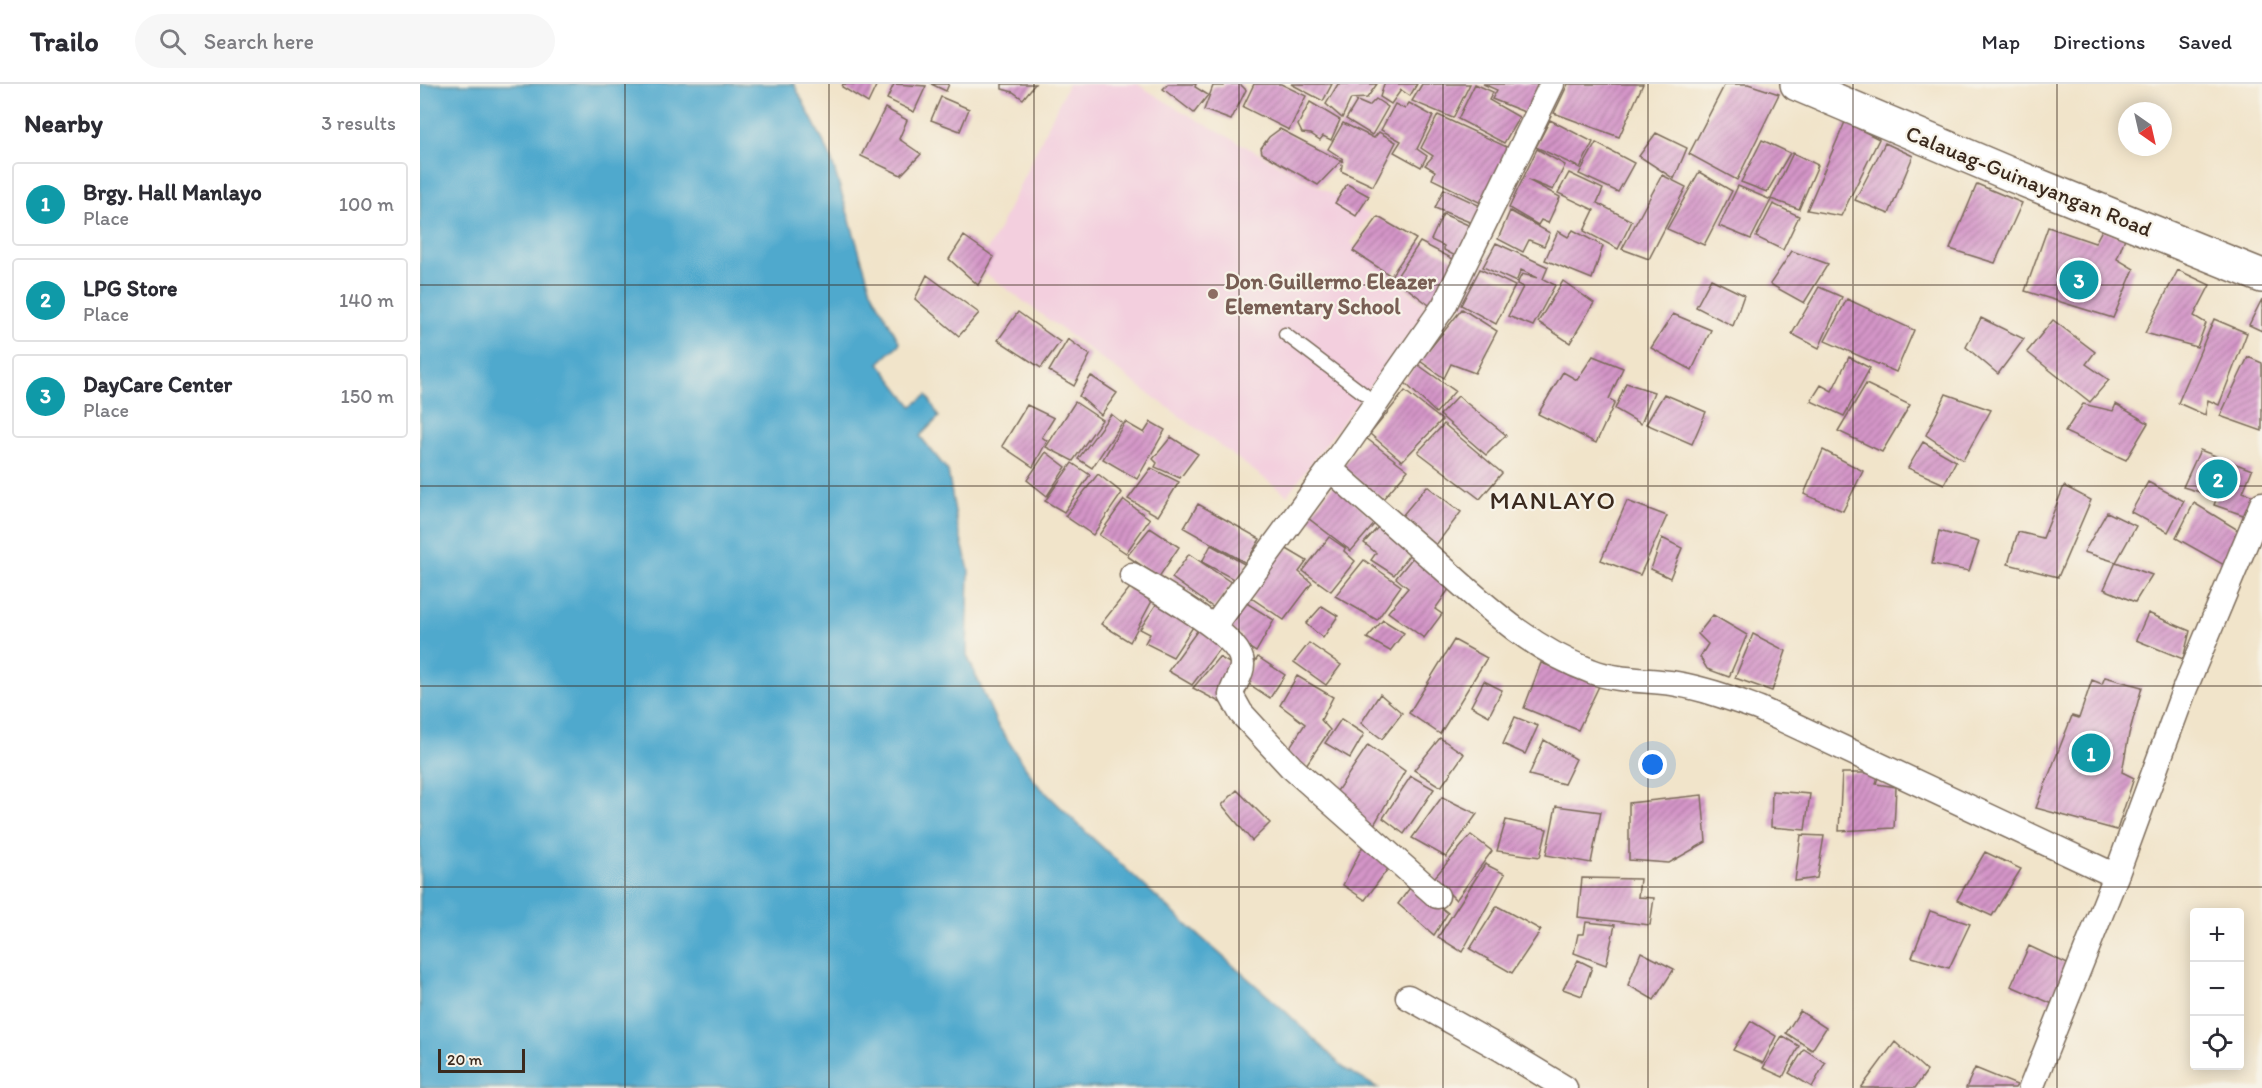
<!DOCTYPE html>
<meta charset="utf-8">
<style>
body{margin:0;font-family:Itim,sans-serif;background:#f7f7f7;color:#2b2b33}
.controls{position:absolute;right:18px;bottom:18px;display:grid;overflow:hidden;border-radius:6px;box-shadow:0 3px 15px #0003}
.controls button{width:54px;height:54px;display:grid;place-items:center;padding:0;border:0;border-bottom:2px solid #e1e1e2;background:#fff;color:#2b2b33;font:30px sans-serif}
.compass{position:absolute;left:1698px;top:18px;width:54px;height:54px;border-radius:50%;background:#fff;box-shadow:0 3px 15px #0003;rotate:146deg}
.scale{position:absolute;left:18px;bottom:15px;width:87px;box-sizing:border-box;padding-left:6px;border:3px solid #3b2a1e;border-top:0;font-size:16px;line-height:21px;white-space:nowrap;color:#3b2a1e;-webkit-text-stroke:4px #f7f3e8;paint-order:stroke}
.you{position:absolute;left:1233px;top:681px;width:21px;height:21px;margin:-15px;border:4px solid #fff;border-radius:50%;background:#1a73e8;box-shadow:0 0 0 9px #1a73e833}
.badge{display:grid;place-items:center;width:39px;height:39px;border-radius:50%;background:#1a73e8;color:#fff;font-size:20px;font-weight:700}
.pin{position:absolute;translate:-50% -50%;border:3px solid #fff;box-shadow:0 2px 6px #0006}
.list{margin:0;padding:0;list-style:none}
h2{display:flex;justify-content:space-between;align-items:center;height:78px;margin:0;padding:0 24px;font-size:26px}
h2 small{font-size:20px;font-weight:400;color:#7c7c81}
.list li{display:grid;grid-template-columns:39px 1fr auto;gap:18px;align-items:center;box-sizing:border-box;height:84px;margin:0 12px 12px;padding:0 12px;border:2px solid #e1e1e2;border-radius:6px}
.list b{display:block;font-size:22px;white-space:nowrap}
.list p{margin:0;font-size:20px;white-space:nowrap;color:#7c7c81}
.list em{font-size:20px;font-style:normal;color:#7c7c81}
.icon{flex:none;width:33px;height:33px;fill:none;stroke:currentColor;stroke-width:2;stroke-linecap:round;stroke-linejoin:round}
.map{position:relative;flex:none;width:1842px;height:1004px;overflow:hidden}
header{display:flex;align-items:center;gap:36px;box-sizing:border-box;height:84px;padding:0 30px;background:#fff;border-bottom:2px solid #e1e1e2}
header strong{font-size:28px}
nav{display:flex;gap:33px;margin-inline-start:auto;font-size:21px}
.search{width:420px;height:54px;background:#f7f7f7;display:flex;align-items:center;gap:15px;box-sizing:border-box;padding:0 21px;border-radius:33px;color:#7c7c81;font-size:22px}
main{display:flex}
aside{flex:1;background:#fff}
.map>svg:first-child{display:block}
.built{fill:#f3cfde}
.water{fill:#4fa9cd;stroke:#456a76;stroke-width:1.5}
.building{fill:url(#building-hatch)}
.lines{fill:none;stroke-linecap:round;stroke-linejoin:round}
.service-casing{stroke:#7b6b5a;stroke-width:15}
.minor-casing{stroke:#7b6b5a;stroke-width:27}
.secondary-casing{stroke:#7b6b5a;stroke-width:36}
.service{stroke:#fff;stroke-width:12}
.minor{stroke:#fff;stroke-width:24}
.secondary{stroke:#fff;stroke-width:33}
.grid{fill:none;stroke:#3b2a1e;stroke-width:1.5;stroke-opacity:0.55}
.education-dot{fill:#8d6e63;stroke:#f7f3e8;stroke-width:2}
.labels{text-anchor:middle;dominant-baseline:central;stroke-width:4.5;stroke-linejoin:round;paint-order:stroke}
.street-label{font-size:22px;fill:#3b2a1e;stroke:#f7f3e8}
.education-label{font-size:22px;font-weight:bold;fill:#785e54;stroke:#f7f3e8;text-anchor:start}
.quarter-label{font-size:26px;letter-spacing:1.5px;fill:#3b2a1e;stroke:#f7f3e8}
</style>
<header>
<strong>Trailo</strong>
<div class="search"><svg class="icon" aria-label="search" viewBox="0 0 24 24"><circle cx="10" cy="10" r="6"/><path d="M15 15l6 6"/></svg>Search here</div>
<nav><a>Map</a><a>Directions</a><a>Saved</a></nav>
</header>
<main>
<aside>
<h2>Nearby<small>3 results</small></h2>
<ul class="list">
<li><span class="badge" style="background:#0f9aa8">1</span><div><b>Brgy. Hall Manlayo</b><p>Place</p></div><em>100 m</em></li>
<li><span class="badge" style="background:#0f9aa8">2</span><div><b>LPG Store</b><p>Place</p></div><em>140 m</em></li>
<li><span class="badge" style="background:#0f9aa8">3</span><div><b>DayCare Center</b><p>Place</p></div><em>150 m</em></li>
</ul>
</aside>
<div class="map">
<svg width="1842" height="1004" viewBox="0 0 1842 1004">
<defs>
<pattern id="building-hatch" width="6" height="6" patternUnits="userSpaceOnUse" patternTransform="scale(1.5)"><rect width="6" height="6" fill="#d495c8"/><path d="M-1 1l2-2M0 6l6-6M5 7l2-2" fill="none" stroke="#ad7aa2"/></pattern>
</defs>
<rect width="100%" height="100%" fill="#f7f3e8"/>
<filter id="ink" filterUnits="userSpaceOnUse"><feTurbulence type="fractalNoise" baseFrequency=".0167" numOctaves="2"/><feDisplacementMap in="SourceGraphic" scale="12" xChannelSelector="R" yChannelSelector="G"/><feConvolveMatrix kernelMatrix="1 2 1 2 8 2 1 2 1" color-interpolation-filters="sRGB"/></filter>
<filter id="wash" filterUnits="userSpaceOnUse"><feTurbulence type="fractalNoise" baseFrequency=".008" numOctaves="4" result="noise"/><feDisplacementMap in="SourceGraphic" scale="24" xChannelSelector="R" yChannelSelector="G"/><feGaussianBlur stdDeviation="1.35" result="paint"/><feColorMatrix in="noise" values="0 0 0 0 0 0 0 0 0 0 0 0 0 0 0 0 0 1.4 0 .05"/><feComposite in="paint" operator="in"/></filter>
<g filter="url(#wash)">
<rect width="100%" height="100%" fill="#f1e4ca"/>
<!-- built -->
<path class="built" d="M648 0H717L758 25 950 131 931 159 1009 225 867 411 557 183 577 149Z"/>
<!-- water -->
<path class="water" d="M0 0H374L410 71 451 206 480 259 459 279 492 322 507 311 519 333 500 352 528 387 537 440 549 486 547 571 577 640 616 699 667 749 767 841 865 927 925 985 958 1004H0Z"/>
<g id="blocks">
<!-- building -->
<path class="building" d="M423 0H457L448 19 422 3Z
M474 0 506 2 494 28 467 15Z
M511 0H529L526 7Z
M582 0H615L603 15 593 8 582 5Z
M748 0H776L775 3 788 11 774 29 743 5Z
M805 0H820L826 6 811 36 784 26 793 2H804Z
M834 0H861L886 12 869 46 823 23Z
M871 0H912L903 17Z
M918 0H957L947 14 931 15 922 34 906 20Z
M964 0H997L990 12 981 6 971 20 960 13Z
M1002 0H1050L1033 34 992 17Z
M1055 0 1073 8 1069 16 1099 33 1084 59 1038 35Z
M1063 0H1121L1107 29 1072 15 1077 6Z
M1148 0H1223L1199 53 1134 29Z
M1305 0H1328L1359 10 1317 96 1269 70Z
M521 13 549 25 540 47 511 36Z
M956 15 968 23 952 51 926 35 937 17 949 22Z
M890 18 920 36 911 56 903 52 900 56 891 50 882 49 878 41Z
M989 19 1013 32 997 65 1007 72 1001 83 974 68 981 57 961 46 975 20 985 25Z
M465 24 487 36 479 55 501 70 481 91 441 72Z
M1018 31 1089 64 1063 120 1012 95 1015 87 1005 81 1013 72 1001 64Z
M1130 36 1173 58 1160 84 1116 63Z
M1425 38 1459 55 1421 132 1387 126Z
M923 39 954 54 959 48 976 58 953 102 921 87 923 75 908 65Z
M860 45 921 77 898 101 842 69 841 64 849 53Z
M1236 49 1267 64 1254 95 1219 72Z
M1342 56 1370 69 1347 108 1321 98Z
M1176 59 1214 79 1198 108 1159 90Z
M1465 59 1493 72 1469 130 1435 116Z
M1117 65 1145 81 1133 106 1108 96 1140 113 1128 139 1121 136 1118 141 1089 124Z
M1373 69 1398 81 1379 125 1351 115Z
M1279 88 1312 107 1284 161 1247 145Z
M1149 89 1183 105 1177 119 1212 137 1198 165 1164 147 1174 126 1138 109Z
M1242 91 1266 103 1229 175 1202 165Z
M927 100 949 112 936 132 915 119Z
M1557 100 1602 119 1575 179 1530 165Z
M1318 102 1351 116 1331 155 1299 142Z
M1024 105 1065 124 1057 141 1015 124Z
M1353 120 1379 132 1363 166 1336 153Z
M1090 127 1130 149 1124 162 1109 156 1103 168 1078 155Z
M1023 130 1055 144 1041 175 1024 166V162L1011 156Z
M958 133 996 155 971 192 933 167Z
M1628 143 1675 159 1682 146 1705 154 1697 175 1714 185 1693 234 1605 207Z
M1153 146 1183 162 1172 195 1125 176 1138 147 1148 153Z
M544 152 574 173 558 201 529 175Z
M1000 158 1041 179 1013 224 975 195Z
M1076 159 1128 183 1123 195 1135 201 1113 242 1088 232 1103 203 1097 200 1102 190 1118 194 1101 186 1096 198 1063 183Z
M1372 167 1408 180 1384 219 1350 200Z
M1060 185 1095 202 1076 240 1041 221Z
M1758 186 1790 201 1774 232 1786 239 1777 263 1725 249Z
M507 191 559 229 539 252 495 215Z
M1291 195 1324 211 1313 242 1276 223Z
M1143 197 1174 219 1150 259 1118 238Z
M1399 203 1422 213 1399 264 1372 250Z
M1427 215 1494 246 1476 288 1405 257Z
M1842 215V247L1829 241Z
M1042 225 1077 247 1055 289 1031 280 1024 294 1000 277Z
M598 228 640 258 621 284 578 256Z
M1253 230 1291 246 1272 286 1231 264Z
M1561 234 1604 255 1578 290 1546 263Z
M1794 235 1827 249 1799 321 1788 316 1785 331 1758 319Z
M1633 236 1675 268 1666 280 1689 296 1670 318 1607 268Z
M648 255 670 271 654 302 629 287Z
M1173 272 1203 284 1189 315 1195 318 1176 359 1118 330 1143 288 1157 296Z
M1429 273 1450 284 1424 332 1391 317 1401 301 1412 307Z
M1828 273 1842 279V347L1800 332Z
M997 280 1035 307 1016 329 984 298Z
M671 292 697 309 681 331 659 312Z
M1206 299 1234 308 1221 340 1195 325Z
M1446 300 1490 321 1462 368 1418 347Z
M985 307 1022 336 982 377 950 350Z
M1244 310 1286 328 1272 360 1226 340Z
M1526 310 1571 326 1543 376 1506 351Z
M1038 312 1086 351 1066 371 1020 331Z
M655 318 682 336 653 377 626 363Z
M1663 320 1693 327 1696 320 1728 339 1706 376 1645 348Z
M607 321 634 334 622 353 627 357 613 383 582 362Z
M691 330 702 339 672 384 658 375Z
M705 338 724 349 731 338 745 346 717 395 683 375Z
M1024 340 1082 389 1060 415 998 368Z
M751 353 778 370 760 394 735 383 737 379 733 375Z
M946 354 988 386 963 415 922 383Z
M1503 358 1536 377 1524 400 1488 384Z
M1403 366 1443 387 1423 427 1384 410Z
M1780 366 1832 386 1823 408 1839 414 1832 434 1794 421 1797 413 1763 403Z
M626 368 646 383 627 412 607 396Z
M652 379 670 391 644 428 625 417Z
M731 384 759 398 738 432 708 415Z
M678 390 702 409 673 451 645 432Z
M1728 398 1764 417 1748 448 1711 428Z
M914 401 957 437 931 467 888 434Z
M1007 402 1041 428 1016 461 982 432Z
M1644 402 1671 416 1638 493 1588 480 1598 448 1623 454Z
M704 416 730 435 706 469 679 451Z
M1207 417 1247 432 1220 491 1181 476Z
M1774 419 1823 449 1804 481 1756 454Z
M778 420 840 455 826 479 764 444Z
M1687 428 1716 442 1696 478 1664 468Z
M960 441 992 467 974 491 951 476 956 469 944 459Z
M730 444 759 463 739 493 707 472Z
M1519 447 1559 458 1549 487 1512 480Z
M909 453 925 464 924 467 935 477 911 507 883 487Z
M1242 454 1262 464 1250 494 1231 485Z
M791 461 826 481 817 497 782 478Z
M865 464 887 477 879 488 892 499 864 536 827 511Z
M769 470 812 499 794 524 752 494Z
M994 472 1032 501 1015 525 1022 530 1004 554 968 528 988 504 976 494Z
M944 476 981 502 957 536 915 512Z
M1696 478 1732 491 1715 518 1684 505Z
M713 500 732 517 710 558 681 540Z
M741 513 777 537 753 573 725 559 730 550 720 545Z
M825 518 854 536 836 568 820 558 822 552 807 543Z
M902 522 918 532 903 554 886 540Z
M1728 529 1770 547 1763 575 1716 556Z
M1293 531 1327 551 1309 593 1287 585 1280 573 1288 560 1278 550Z
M963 536 984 549 970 567 947 554Z
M780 543 803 560 772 601 748 587Z
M1333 550 1366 567 1352 607 1315 594Z
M1034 556 1067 574 1020 650 989 629Z
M889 559 921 581 906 601 874 578Z
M799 573 818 584 807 610 801 619 773 604Z
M838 573 865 591 850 614 823 596Z
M1121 579 1180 600 1158 646 1104 624Z
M877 592 913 613 901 636 910 646 884 684 866 669 885 640 860 621Z
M1685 593 1722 603 1709 650 1702 688 1714 694 1697 746 1616 724 1652 632 1659 634 1672 596 1682 600Z
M1064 597 1082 606 1069 632 1051 622Z
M960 610 982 629 962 655 941 639Z
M1095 633 1118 642 1105 670 1083 660Z
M921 635 944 650 930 674 905 659Z
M1020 654 1044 670 1021 703 994 686Z
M1124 656 1156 675 1144 700 1109 691Z
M948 661 985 687 951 746 913 713Z
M1422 689H1459L1456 700 1476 703 1474 744 1419 747Z
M991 692 1014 705 984 750 963 734Z
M817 706 850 739 832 757 802 721Z
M1352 707 1390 710 1385 746 1351 743Z
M1282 711 1286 758 1249 779 1209 776V719Z
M1022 713 1057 730 1026 773 992 754Z
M1136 722 1181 728 1171 779 1126 771Z
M1086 736 1127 745 1120 773 1077 767Z
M1051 751 1072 767 1036 816 1014 794Z
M1381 751 1404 752 1397 794 1375 797Z
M943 762 970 782 945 816 923 801Z
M1565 768 1601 785 1572 832 1537 816Z
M1065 780 1085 790 1042 868 1018 853Z
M1162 794 1220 795 1218 813 1234 814 1230 841 1158 833Z
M992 801 1028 829 1014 851 978 820Z
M1077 822 1121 846 1092 889 1050 865Z
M1510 827 1550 840 1529 884 1492 873Z
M1166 838 1195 841 1186 881 1154 869 1158 850H1164Z
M1609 862 1652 882 1635 921 1591 902Z
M1221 868 1254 885 1234 916 1208 901Z
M1158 876 1172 883 1162 912 1143 905Z
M1380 927 1406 944 1392 966 1366 949Z
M1331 937 1356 952 1343 979 1313 966Z
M1362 952 1379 962 1363 993 1343 984Z
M1475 958 1507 987 1495 1004H1441Z
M1384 965 1405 979 1392 1003 1369 989Z
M1555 984 1597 1001 1595 1004H1546Z"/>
</g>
</g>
<g filter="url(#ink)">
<use href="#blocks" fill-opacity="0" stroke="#7b6b5a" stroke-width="1.5"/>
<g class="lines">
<defs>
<path id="service" d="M865 250 956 319"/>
<path id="minor" d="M910 385C948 418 985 451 1023 484 1069 525 1113 566 1171 587 1199 598 1229 595 1257 600 1286 605 1312 615 1340 625L1696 792
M712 491C735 505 824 553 822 581 822 591 813 601 811 611L821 629 871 683 1017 812
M794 543 910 385 1024 222 1132 0
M988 913 1081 965 1145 1004
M1611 1004 1696 792 1765 604 1842 420"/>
<path id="secondary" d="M1377 0 1592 91 1842 192"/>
</defs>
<!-- service casing -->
<use href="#service" class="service-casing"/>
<!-- minor casing -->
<use href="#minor" class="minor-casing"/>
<!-- secondary casing -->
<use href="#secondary" class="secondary-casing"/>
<!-- service -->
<use href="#service" class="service"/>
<!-- minor -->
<use href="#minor" class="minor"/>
<!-- secondary -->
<use href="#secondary" class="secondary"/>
</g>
</g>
<!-- grid -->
<path class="grid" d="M205 0V1004M409 0V1004M614 0V1004M819 0V1004M1023 0V1004M1228 0V1004M1433 0V1004M1637 0V1004M0 201H1842M0 402H1842M0 602H1842M0 803H1842"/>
<!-- markers -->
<circle class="education-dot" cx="793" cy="210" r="6"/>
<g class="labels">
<!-- street labels -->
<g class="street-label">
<text transform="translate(1609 97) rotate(22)">Calauag-Guinayangan Road</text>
</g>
<!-- education labels -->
<g class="education-label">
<text x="805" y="197">Don Guillermo Eleazer<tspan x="805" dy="25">Elementary School</tspan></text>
</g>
<!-- quarter labels -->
<g class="quarter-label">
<text x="1133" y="416">MANLAYO</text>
</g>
</g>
</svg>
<div class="controls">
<button>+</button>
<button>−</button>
<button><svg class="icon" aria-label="locate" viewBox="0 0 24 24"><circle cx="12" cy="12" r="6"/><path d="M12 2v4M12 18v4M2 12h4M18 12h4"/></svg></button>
</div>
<svg class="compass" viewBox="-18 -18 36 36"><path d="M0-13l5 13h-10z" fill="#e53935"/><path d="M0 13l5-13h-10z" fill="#7c7c81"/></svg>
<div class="scale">20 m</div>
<div class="you"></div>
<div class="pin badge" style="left:1671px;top:669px;background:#0f9aa8">1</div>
<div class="pin badge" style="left:1798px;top:395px;background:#0f9aa8">2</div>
<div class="pin badge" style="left:1659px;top:196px;background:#0f9aa8">3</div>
</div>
</main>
